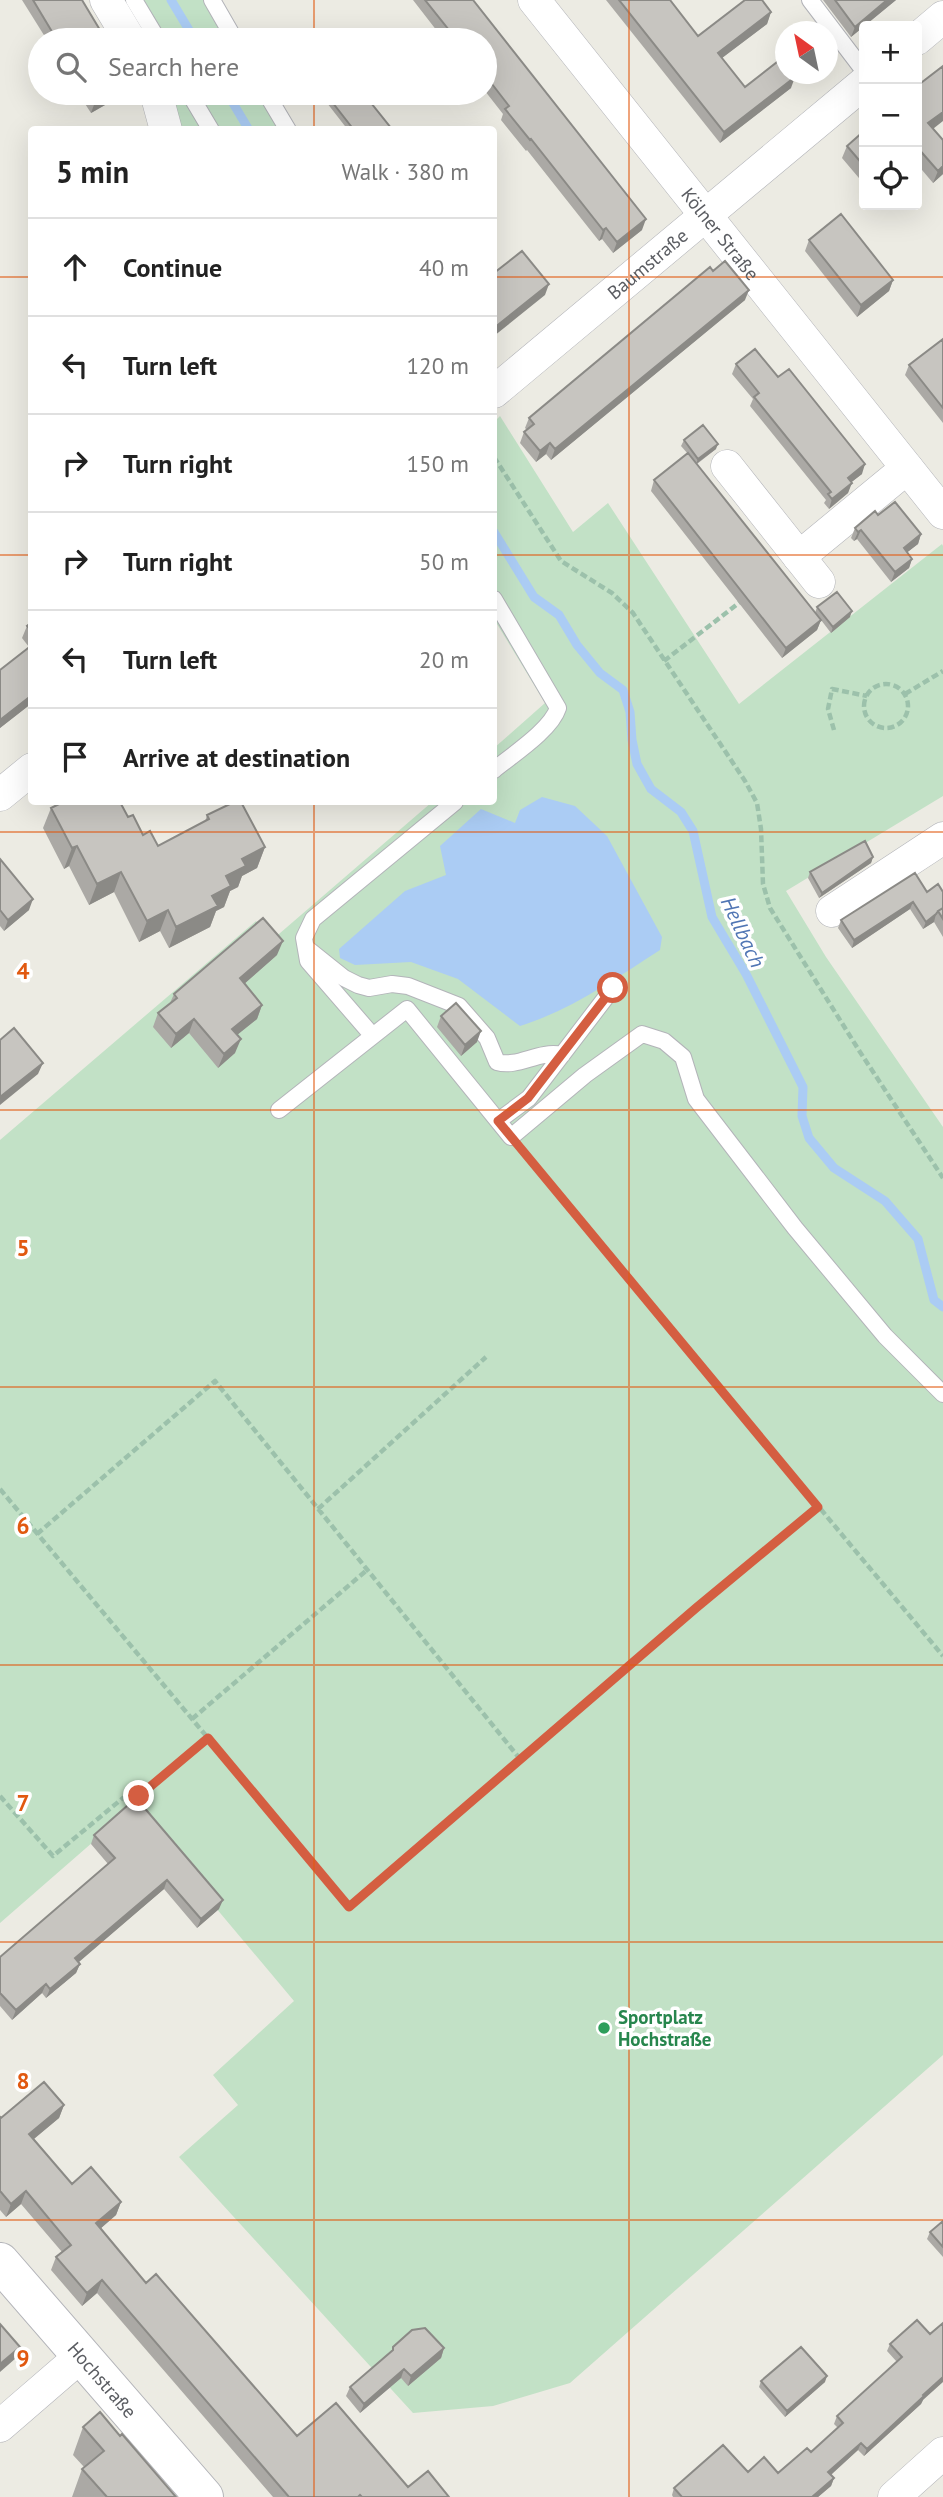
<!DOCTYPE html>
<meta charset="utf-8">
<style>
body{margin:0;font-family:"PT Sans",sans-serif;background:#f6f6f6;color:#222}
.controls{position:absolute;right:21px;top:21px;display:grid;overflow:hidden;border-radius:7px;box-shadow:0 7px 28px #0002}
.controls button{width:63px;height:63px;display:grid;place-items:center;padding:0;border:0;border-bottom:2px solid #e0e0e0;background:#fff;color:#222;font:35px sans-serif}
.compass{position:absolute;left:775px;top:21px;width:63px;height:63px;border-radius:50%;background:#fff;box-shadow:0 7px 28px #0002;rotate:327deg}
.stop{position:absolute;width:21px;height:21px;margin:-16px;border:5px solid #d45e41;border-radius:50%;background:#fff}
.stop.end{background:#d45e41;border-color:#fff;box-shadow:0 2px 7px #0008}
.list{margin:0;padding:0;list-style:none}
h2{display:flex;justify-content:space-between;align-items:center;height:91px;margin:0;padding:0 28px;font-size:30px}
h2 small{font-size:23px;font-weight:400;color:#767676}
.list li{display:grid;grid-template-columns:46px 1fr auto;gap:21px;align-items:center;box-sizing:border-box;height:98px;padding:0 28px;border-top:2px solid #e0e0e0}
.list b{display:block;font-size:26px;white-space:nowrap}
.list em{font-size:23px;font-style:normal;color:#767676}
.icon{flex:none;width:38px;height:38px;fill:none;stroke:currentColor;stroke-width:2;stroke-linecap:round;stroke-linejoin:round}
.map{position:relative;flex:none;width:943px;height:2497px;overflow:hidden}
.search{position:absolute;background:#fff;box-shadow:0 7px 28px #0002;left:28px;top:28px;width:469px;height:77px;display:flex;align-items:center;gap:18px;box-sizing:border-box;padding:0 24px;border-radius:38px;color:#767676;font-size:26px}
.panel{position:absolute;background:#fff;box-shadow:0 7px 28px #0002;left:28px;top:126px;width:469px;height:679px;border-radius:7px}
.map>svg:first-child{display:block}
.green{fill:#c2e1c6}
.water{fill:#abccf4}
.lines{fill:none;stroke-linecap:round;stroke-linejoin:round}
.stream{stroke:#abccf4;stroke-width:9}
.service-casing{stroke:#b3b4b9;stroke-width:18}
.minor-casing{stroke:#b3b4b9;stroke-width:33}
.tertiary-casing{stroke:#b3b4b9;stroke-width:40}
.path{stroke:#9cc1ab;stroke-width:4.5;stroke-dasharray:7 3.5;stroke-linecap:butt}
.service{stroke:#fff;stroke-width:16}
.minor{stroke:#fff;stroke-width:32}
.tertiary{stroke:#fff;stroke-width:38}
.wall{fill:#aba9a5}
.shaded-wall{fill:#8b8a86}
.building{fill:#c7c5c0;stroke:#8b8a86;stroke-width:2}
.route{stroke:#d45e41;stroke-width:9}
.grid{fill:none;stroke:#e15910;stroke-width:2;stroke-opacity:0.55}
.leisure-dot{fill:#2e9e5b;stroke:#fff;stroke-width:2.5}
.labels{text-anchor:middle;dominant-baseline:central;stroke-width:7;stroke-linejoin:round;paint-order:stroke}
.street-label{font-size:19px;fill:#5b5d62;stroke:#fff}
.leisure-label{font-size:19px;font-weight:bold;fill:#27864d;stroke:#fff;text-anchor:start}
.water-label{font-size:21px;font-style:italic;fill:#5176b4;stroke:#fff}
.grid-label{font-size:23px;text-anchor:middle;font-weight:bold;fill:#e15910;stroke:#fff;stroke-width:7;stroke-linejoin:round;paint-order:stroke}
</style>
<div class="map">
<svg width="943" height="2497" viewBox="0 0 943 2497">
<rect width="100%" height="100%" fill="#ecebe3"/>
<!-- green -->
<path class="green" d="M121 0H220L244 40H146Z
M170 93H275L297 129H180Z
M500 416 573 532 608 503 739 704 942 544 943 546V796L786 891 826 957 943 1127V2055L570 2383 493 2406 413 2413 179 2157 238 2105 213 2075 294 2001 132 1808 0 1923V1140L256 921 272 940 432 802H494V748L545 703 494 619V422Z"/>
<!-- water -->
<path class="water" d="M542 797 575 806 607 836 662 937 660 950C615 979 571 1010 520 1026L458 979 411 962 355 965 340 958 339 949 405 891 446 875 440 846 481 809 515 823 520 810Z"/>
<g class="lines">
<!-- stream -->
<path class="stream" d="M171 0 195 40
M227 93 249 130
M494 532 534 597 559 615 577 645 600 673 623 690 630 712 632 740 637 764 651 789 681 812 693 831 712 917 746 974 803 1087 802 1116 809 1138 834 1168 885 1201 918 1239 934 1300 943 1307"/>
<defs>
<path id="service" d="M134 0 158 40
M212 0 235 40
M810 0 864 71
M189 93 211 130
M266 93 288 130
M494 599 558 708C551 730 512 755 494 770
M309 950 344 978 358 985 369 988 392 984 408 986 459 1006 487 1038 497 1062C519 1068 538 1050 562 1055
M372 1035 308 961 304 938 313 919 455 802
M279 1110 407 1009 511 1137 585 1075 642 1034 664 1041 683 1057 696 1099 795 1228 885 1336 943 1394
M498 1121 529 1098 613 988"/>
<g id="minor">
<path d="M106 0 130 40"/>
<path id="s1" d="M534 0 943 513"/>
<path d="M917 39 943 17"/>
<path d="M156 93 166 130"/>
<path id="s2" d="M494 392 864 83"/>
<path d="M727 466 819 582"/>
<path d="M799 557 907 468"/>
<path d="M0 795 32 769"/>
<path d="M832 911 943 838"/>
<path d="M0 2426 81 2356"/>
<path d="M894 2497 943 2453"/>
</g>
<g id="tertiary">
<path id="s3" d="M0 2262 204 2497"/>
</g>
</defs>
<!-- service casing -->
<use href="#service" class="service-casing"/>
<!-- minor casing -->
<use href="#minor" class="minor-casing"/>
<!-- tertiary casing -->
<use href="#tertiary" class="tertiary-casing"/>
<!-- path -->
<path class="path" d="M494 457 561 561 612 593 633 613 745 781 757 803 761 829 763 884 770 908 860 1052 943 1178
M664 661 744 599
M864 706a22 22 0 1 1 44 0a22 22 0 1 1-44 0Z
M905 694 943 671
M834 730 828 709 832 689 867 696
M525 1154 943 1656
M0 1489 349 1907 696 1608 818 1507
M318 1509 486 1357
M37 1534 215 1381 520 1759
M192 1719 367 1570
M0 1796 53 1856 123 1798 139 1796 208 1738"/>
<!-- service -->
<use href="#service" class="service"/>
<!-- minor -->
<use href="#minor" class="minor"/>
<!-- tertiary -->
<use href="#tertiary" class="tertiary"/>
</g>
<!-- wall -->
<path class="wall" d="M22 0H82L106 40H47Z
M413 0H473L642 230 613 253 602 239 599 241 527 150 526 151 501 120 503 114 485 91V40H444Z
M606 0H670L698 36 771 12 767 24 722 58 745 87 791 88 720 143Z
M823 0H896L851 37Z
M917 86 933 129 943 174 933 183 917 164Z
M78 93H126L91 113Z
M329 93H363L391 128 390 130H348L327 103 329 98 331 96Z
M864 131V184L842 158 847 146Z
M809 240 893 280 889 291 857 317 805 251Z
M713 271 745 300 551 460 546 454 536 462 520 443 524 432 527 430 525 428 529 418Z
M943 339V423L905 375 909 365Z
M736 364 862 474 851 482 848 493 829 509 824 503 826 500 750 406 753 399 732 374Z
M684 440 716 449 697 464 815 613 817 607 850 617 831 633 821 620 817 630 782 658 651 491 654 480 688 454 681 446Z
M878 515 921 534 918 544 907 552 912 559 909 568 891 582 857 539 854 541 851 538 855 528Z
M32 622V703L0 728V670L29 647 22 638 27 626Z
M51 808 128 817 143 835 158 846 205 822 207 815 265 847 257 868 242 876 238 887 230 891 224 907 216 911 210 927 169 948 160 931 139 942 114 892 89 905 69 866 64 869 43 828Z
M873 857 871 863 819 898 808 878 810 872Z
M0 859 29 910 4 931 0 926Z
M943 892V937L934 922 923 929 910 909 852 948 838 928 841 920Z
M277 955 244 984 262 1005 257 1019 237 1035 235 1053 218 1068 189 1033 171 1048 153 1027 158 1013 170 1003 174 994Z
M441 1016 477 1042 461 1056 437 1027Z
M94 1835 219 1909 197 1928 164 1889 78 1962 80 1964 76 1973 46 1998 42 1993 12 2020 0 2006V1957L108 1864 91 1844Z
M64 2105 59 2118 34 2139 72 2184 121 2202 116 2215 101 2228 146 2283 297 2436 408 2487 449 2497H273L97 2293 82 2306 51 2270 56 2257 62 2252 21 2204 6 2217 0 2210V2117L1 2118Z
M943 2221V2257L927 2239 930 2232Z
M930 2334 923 2400 921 2404 864 2456 858 2450 831 2475 834 2478 831 2486 818 2497H673L672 2495 674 2488 748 2472 778 2473 811 2452 838 2428 834 2424 837 2416 897 2362 887 2351 890 2344Z
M393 2347 444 2348 441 2358 408 2386 401 2378 360 2413 346 2396 350 2387 391 2352Z
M761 2381 825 2382 785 2417 759 2387Z
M83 2427 120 2436 176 2497H72L82 2469 84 2467 73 2455Z"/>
<!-- shaded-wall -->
<path class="shaded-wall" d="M887 0H896L851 37 855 27Z
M771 12 767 24 714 64 718 53Z
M795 77 791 88 720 143 724 132Z
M111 93H126L91 113 95 102Z
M943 112V121L924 136 928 123Z
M943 166V174L933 183 938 171Z
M646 219 642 230 613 253 617 242Z
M606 228 602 239 599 241 603 230Z
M893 280 889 291 857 317 861 305Z
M549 284 545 295 494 336V328Z
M749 290 745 300 551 460 555 449Z
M550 443 546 454 536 462 540 451Z
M718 444 716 449 696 464 698 459Z
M865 464 862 474 844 488 848 478Z
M852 483 848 493 829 509 832 499Z
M861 530 857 539 854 541 858 532Z
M921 534 918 544 900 558 904 548Z
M912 559 909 568 891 582 895 572Z
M852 611 850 617 831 633 833 627Z
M821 620 817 630 782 658 786 648Z
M32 695V703L0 728V720Z
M77 846 69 866 64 869 72 848Z
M265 847 257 868 242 876 238 887 230 891 224 907 216 911 210 927 169 948 176 927 212 896 226 876 242 859Z
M873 857 871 863 819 898 822 893Z
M121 872 114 892 89 905 97 884Z
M33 899 29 910 4 931 8 920Z
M913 902 910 909 852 948 854 940Z
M168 910 160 931 139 942 147 921Z
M936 914 934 922 923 929 926 922Z
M283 941 277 955 235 992 240 978Z
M262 1005 257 1019 227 1043 232 1029Z
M194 1019 189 1033 171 1048 176 1034Z
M481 1031 477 1042 461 1056 465 1045Z
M241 1039 235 1053 218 1068 224 1054Z
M43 1063 38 1074 0 1105V1097Z
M167 1880 164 1889 72 1968 75 1958Z
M223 1900 219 1909 197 1928 201 1919Z
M80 1964 76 1973 46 1998 50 1989Z
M46 1984 42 1993 12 2020 16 2010Z
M64 2105 59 2118 24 2147 29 2134Z
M26 2191 21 2204 6 2217 11 2204Z
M121 2202 116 2215 92 2236 96 2223Z
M102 2280 97 2293 82 2306 87 2293Z
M20 2347 16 2358 0 2372V2364Z
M444 2348 441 2358 408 2386 411 2376Z
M404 2369 401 2378 360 2413 364 2404Z
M827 2376 825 2382 785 2417 787 2411Z
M943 2377V2382L923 2400 921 2404 864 2456 867 2449 923 2395Z
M861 2443 858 2450 825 2480 828 2472Z
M834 2478 831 2486 818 2497H812Z"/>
<!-- building -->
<path class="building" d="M33 0H82L106 40H57Z
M425 0H473L646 219 617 242 606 228 603 230 531 139 530 140 505 109 509 106 485 75V40H457Z
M619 0H670L698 36 745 0H762L771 12 718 53 745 87 781 59 786 65V74H792L795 77 724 132Z
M835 0H887L855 27Z
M330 36 333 40H324Z
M943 66V112L928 123 943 140V166L938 171 917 147V86Z
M89 93H111L95 102Z
M335 93H363L391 128 389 130H354L329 98Z
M864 131V166L847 146Z
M841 214 893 280 861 305 809 240Z
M522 251 549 284 494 328V273Z
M725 261 749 290 555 449 550 443 540 451 524 432 534 424 529 418 710 267 713 271Z
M943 339V408L909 365Z
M755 349 778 377 789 369 865 464 848 478 852 483 832 499 828 494 831 492 754 397 759 393 736 364Z
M703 425 718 444 698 459 684 440Z
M688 453 821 620 786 648 654 480Z
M895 502 921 534 904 548 912 559 895 572 861 530 858 532 855 528 875 511 878 515Z
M837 592 852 611 833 627 817 607Z
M32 622V632L27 626Z
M32 645V695L0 720V670Z
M63 802H120L128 817 133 815 143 835 150 831 158 846 209 819 207 815 234 802H241L265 847 242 859 246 866 226 876 231 886 212 896 218 906 176 927 168 910 147 921 121 872 97 884 77 846 72 848 51 808Z
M865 841 873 857 822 893 810 872Z
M0 859 33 899 8 920 0 910Z
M915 873 927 892 938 884 943 892V908L938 911 936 914 926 922 913 902 854 940 841 920Z
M943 908V919L938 911Z
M263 918 283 941 240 978 262 1005 232 1029 241 1039 224 1054 194 1019 176 1034 158 1013 177 998 174 994Z
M456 1003 481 1031 465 1045 441 1016Z
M14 1028 43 1063 0 1097V1040Z
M136 1798 223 1900 201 1919 167 1880 75 1958 80 1964 50 1989 46 1984 16 2010 0 1993V1957L115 1858 94 1835Z
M44 2082 64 2105 29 2134 72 2184 91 2167 121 2202 96 2223 146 2283 156 2274 297 2436 336 2403 408 2487 428 2471 449 2497H362L360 2495 358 2497H289L102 2280 87 2293 56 2257 71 2245 26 2191 11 2204 0 2191V2117L1 2118Z
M943 2221V2247L930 2232Z
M917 2320 930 2334 943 2323V2377L923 2395 924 2396 867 2449 861 2443 828 2472 834 2478 812 2497H682L674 2488 723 2445 748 2472 764 2457 778 2473 807 2448 811 2452 843 2423 837 2416 902 2357 890 2344Z
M0 2324 20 2347 0 2364Z
M425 2328 444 2348 411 2376 404 2369 364 2404 350 2387 393 2350V2347L412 2330Z
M801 2347 827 2376 787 2411 761 2381Z
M100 2412 120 2436 122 2434 176 2497H107L82 2469 104 2451 83 2427Z"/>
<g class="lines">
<!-- route -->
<path class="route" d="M139 1796 208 1738 349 1907 696 1608 818 1507 498 1121 528 1098 613 988"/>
</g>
<!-- grid -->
<path class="grid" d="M314 0V40M629 0V2497M314 93V130M0 277H32M494 277H943M0 555H32M494 555H943M314 802V2497M0 832H943M0 1110H943M0 1387H943M0 1665H943M0 1942H943M0 2220H943"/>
<!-- markers -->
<circle class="leisure-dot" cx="604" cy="2028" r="7"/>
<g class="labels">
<!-- street labels -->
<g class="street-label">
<text stroke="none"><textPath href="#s1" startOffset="299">Kölner Straße</textPath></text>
<text stroke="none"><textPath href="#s2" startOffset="200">Baumstraße</textPath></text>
<text stroke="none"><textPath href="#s3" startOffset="156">Hochstraße</textPath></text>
</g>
<!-- leisure labels -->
<g class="leisure-label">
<text x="618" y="2017">Sportplatz<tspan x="618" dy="22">Hochstraße</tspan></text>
</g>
<!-- water labels -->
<g class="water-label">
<text transform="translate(743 932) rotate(65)">Hellbach</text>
</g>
</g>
<g class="grid-label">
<text x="23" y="979">4</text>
<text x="23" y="1256">5</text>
<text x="23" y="1534">6</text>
<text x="23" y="1811">7</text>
<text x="23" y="2089">8</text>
<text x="23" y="2366">9</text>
</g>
</svg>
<div class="controls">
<button>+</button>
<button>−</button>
<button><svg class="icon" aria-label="locate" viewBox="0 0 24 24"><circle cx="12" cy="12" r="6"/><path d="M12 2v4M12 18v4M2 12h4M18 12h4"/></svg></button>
</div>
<svg class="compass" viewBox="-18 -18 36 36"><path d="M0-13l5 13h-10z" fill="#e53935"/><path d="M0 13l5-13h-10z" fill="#767676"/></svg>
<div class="stop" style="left:613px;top:988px"></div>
<div class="stop end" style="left:139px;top:1796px"></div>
<div class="search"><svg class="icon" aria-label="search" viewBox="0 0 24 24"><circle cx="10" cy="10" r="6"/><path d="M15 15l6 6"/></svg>Search here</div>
<section class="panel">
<h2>5 min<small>Walk · 380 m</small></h2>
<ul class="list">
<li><svg class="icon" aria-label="ahead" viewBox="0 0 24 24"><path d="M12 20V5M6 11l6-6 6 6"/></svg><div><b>Continue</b></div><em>40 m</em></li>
<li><svg class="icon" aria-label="left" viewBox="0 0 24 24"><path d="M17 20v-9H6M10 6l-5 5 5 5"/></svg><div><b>Turn left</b></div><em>120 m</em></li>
<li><svg class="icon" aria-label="right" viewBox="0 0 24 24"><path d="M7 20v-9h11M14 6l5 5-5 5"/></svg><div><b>Turn right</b></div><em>150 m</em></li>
<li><svg class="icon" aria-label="right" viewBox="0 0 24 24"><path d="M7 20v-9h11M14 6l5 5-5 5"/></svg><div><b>Turn right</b></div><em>50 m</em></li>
<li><svg class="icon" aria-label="left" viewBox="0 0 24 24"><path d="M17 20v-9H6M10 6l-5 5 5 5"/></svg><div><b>Turn left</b></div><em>20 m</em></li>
<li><svg class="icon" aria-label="arrive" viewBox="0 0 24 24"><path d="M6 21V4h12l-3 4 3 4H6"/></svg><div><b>Arrive at destination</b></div></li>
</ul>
</section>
</div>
